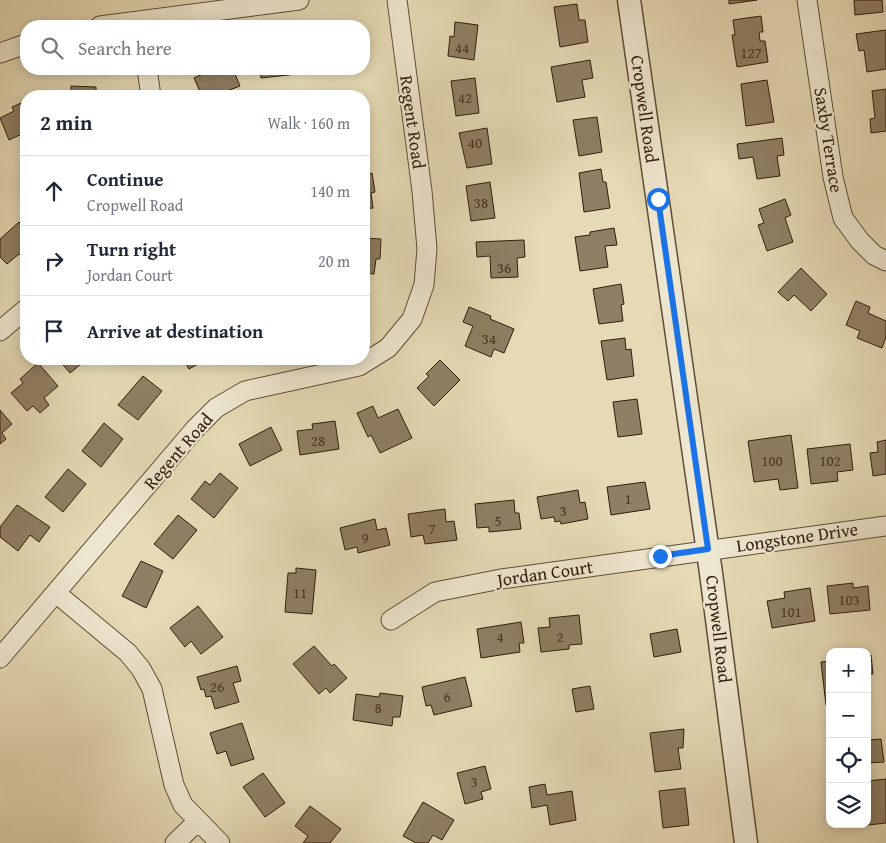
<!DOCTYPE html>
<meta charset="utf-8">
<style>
body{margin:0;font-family:"Gentium Book Plus",serif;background:#f2f2f3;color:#1f2937}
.controls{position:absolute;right:15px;bottom:15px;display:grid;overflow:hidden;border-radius:10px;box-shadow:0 2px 12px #0003}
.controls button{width:45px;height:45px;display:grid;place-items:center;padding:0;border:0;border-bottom:1px solid #e0e1e3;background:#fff;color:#1f2937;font:25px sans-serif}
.stop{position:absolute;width:15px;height:15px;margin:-11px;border:4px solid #1a73e8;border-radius:50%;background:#fff}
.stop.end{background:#1a73e8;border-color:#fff;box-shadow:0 1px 5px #0008}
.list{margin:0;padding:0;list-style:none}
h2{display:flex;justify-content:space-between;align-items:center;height:65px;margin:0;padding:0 20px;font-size:21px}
h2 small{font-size:16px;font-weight:400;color:#747a83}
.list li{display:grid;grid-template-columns:32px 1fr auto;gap:15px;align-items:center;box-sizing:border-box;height:70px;padding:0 20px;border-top:1px solid #e0e1e3}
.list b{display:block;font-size:19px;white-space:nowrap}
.list p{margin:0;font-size:16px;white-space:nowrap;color:#747a83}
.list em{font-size:16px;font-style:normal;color:#747a83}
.icon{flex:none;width:28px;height:28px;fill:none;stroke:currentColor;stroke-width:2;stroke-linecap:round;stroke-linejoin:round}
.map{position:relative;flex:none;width:886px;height:843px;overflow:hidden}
.search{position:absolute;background:#fff;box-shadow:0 2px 12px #0003;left:20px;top:20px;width:350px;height:55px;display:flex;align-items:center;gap:12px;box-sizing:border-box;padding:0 18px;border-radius:20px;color:#747a83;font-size:19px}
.panel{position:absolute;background:#fff;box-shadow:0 2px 12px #0003;left:20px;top:90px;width:350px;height:275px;border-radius:20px}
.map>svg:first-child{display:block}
.building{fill:#8f7f64;stroke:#311c0c}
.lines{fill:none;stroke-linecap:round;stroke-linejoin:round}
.minor-casing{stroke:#5e4c36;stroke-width:21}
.tertiary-casing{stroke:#5e4c36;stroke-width:25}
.minor{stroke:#eee7cf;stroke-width:19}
.tertiary{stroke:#eee7cf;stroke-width:22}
.route{stroke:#1a73e8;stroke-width:6}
.labels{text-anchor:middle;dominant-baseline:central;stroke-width:4.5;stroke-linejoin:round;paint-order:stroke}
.number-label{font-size:15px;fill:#483522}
.street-label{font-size:18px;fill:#311c0c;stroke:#eee7cf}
</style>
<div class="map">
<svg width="886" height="843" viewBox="0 0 886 843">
<rect width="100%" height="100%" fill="#e5dab5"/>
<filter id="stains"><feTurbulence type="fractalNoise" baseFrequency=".004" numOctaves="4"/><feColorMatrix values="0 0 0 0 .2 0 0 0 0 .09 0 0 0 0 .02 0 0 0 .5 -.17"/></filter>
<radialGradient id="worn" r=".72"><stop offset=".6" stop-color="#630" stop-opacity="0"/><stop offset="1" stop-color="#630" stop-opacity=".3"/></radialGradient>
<!-- building -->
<path class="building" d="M729 0H757L729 4Z
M854 0H882L883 12 855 15Z
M577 4 579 20H585L588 42 560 47 554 7Z
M761 16 763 32H759L760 41H765L768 62 737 67 732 35H735L733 20Z
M455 22 478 25 474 60 448 56 450 36 454 37Z
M886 30V69L867 72 864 50 859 51 856 34Z
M590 60 593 78 582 80 585 97 557 102 551 67Z
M208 69H233L240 86 214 96H202L194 78 209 71Z
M260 69H296L297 74 261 78Z
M316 69H355L354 73Z
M475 78 479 113 456 116 451 81Z
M767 80 774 122 746 126 741 84Z
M71 86 96 87V91L108 92V96H71Z
M886 89V131L871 133 870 119 875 118 872 91Z
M26 101V132L9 140 0 118 14 111 12 107Z
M597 117 602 152 579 156 573 120Z
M487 128 492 164 467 168 459 133Z
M782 138 784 155 777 156 780 176 757 179 753 157 739 159 737 144Z
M601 169 603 182H606L610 208 584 212 579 173Z
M372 173 375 192 371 193 373 208 364 209V175Z
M490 182 495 218 471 221 466 186Z
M785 199 791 215 785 218 793 242 767 251 758 225 764 223 759 209Z
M19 222 26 231V253L22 257 19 254 7 264 0 257V239Z
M614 228 617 245 605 246 608 267 580 271 575 237 590 235V232Z
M364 238 381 239 380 259H376L374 274 364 273Z
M524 240 525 257 517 258 518 277 491 278 490 256 477 257 476 242Z
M801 268 827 294 811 311 794 295 788 301 778 292Z
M621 284 624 304 621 305 623 321 599 324 593 289Z
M856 301 870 307 868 313 886 321V337L882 348 857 338 860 331 846 325Z
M469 307 491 316 490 319 514 329 504 353 494 349 491 357 465 346 473 326 463 322Z
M625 338 626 350 631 349 634 376 607 380 601 341Z
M58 359H91L89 361 87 359 70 373Z
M183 359H207L189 369Z
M440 360 460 380 434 406 417 388 429 376 426 374Z
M38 363 58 386 44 398 49 405 40 413 33 406 27 411 11 393 23 383 20 379Z
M143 376 162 391 138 420 118 405Z
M637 399 642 434 618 437 613 402Z
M373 406 378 418 398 409 412 438 380 453 371 435 368 437 357 413Z
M0 410 12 424 2 433 6 439 0 444Z
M335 421 339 449 300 455 297 431 313 429 312 424Z
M104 423 123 439 101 467 82 451Z
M271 427 282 450 250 466 239 444Z
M791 435 798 488 780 490 778 479 754 482 748 441Z
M886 440V474L873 476 870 453 878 452 877 442Z
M850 444 853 470 837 472 838 481 811 484 807 449Z
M68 469 86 484 63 512 45 497Z
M220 473 238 488 214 518 191 499 205 481 210 485Z
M645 482 650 509 611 515 607 487Z
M578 490 580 503 585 502 588 519 561 524 560 521 555 522 554 517 541 519 537 497Z
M514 500 515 513H519L521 529 489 532V527L477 528 475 504Z
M17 505 50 527 39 542 30 535 18 551 0 537V527Z
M445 509 446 522 454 521 457 540 425 544 423 535 411 537 408 514Z
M178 515 197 530 173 559 154 544Z
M375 519 377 530 386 528 390 545 358 553 357 547 345 550 340 528Z
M141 561 163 571 146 608 122 596Z
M296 568 316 570 312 614 285 612 288 573H296Z
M853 583V588L868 586 870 610 830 614 827 586Z
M810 588 815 621 772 628 767 601 785 598 784 592Z
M198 606 223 637 201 654 191 641 185 647 170 628Z
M579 615 582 644 569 645V649L541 652 538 628 550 627 549 618Z
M521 622 524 643H519L520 652 481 658 477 629Z
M677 629 681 652 654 657 650 634Z
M314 646 332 666 334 664 347 678 330 693 326 688 319 694 293 664Z
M871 655 873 674H867V656Z
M830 661V704L826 705 821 662Z
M237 666 241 681 233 683 239 702 215 709 211 696 206 697 204 689 201 690 197 677Z
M465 677 472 706 434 715 431 705 426 706 422 687Z
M590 686 594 709 576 712 572 689Z
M380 693 403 696 400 717H393L392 726 353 720 356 694 379 697Z
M867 722 869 740 881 739 884 762 867 763Z
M242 723 254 759 231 766 226 751 217 754 210 733Z
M684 729 683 748H678L681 769 655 772 650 733Z
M485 766 491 789 481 792 483 799 465 804 457 773Z
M263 773 285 803 265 817 243 787Z
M886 779V823L860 826 867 824V781Z
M545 784 547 795 572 791 576 820 550 825 547 805 532 808 529 787Z
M685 788 689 825 663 828 659 791Z
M423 802 454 820 442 840 433 835 428 843H416L403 836Z
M310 806 341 829 330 843H303L308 836 295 826Z"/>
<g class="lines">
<defs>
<path id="minor" d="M807 0 833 177 843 218 860 241 874 255 886 261
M100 26 299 0
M0 53 26 44
M147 69 151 96
M0 331 26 309
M56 593 128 653 141 669 152 689 174 785 183 805 220 843
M391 620 435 592 501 579 886 526
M0 658 195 429 216 408 245 391 359 366 388 348 412 319 424 285 427 249 422 191 397 0
M175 843 198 821"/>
<path id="tertiary" d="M629 0 711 573 746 843"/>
</defs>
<!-- minor casing -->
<use href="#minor" class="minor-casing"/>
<!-- tertiary casing -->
<use href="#tertiary" class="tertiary-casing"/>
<!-- minor -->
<use href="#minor" class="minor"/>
<!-- tertiary -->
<use href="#tertiary" class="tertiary"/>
</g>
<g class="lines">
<!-- route -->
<path class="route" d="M658 199 708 549 660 556"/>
</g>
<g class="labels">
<!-- number labels -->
<g class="number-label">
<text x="462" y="47">44</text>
<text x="751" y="52">127</text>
<text x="465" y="97">42</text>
<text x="475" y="142">40</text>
<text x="481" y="202">38</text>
<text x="504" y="267">36</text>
<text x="489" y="338">34</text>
<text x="318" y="440">28</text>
<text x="772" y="460">100</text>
<text x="830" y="460">102</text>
<text x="628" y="498">1</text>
<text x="563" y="510">3</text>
<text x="498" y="520">5</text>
<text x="432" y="528">7</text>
<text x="365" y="537">9</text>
<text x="300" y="592">11</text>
<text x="849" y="599">103</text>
<text x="791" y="611">101</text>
<text x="500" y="636">4</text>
<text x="560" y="636">2</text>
<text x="217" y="686">26</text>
<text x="447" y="696">6</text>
<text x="378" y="707">8</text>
<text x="474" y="781">3</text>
</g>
<!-- street labels -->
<g class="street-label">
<text transform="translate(645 109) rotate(82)">Cropwell Road</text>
<text transform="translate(413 122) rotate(82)">Regent Road</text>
<text transform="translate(829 140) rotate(81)">Saxby Terrace</text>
<text transform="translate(178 451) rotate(-49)">Regent Road</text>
<text transform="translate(797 537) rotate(-8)">Longstone Drive</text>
<text transform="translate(545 573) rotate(-8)">Jordan Court</text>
<text transform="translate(719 629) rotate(83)">Cropwell Road</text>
</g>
</g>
<rect width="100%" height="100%" filter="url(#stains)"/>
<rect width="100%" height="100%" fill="url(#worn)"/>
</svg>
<div class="controls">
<button>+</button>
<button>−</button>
<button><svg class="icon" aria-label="locate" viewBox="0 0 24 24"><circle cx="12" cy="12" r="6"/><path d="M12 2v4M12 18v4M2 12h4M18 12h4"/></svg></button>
<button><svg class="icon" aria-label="layers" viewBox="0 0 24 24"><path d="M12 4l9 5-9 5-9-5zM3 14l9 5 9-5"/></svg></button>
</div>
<div class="stop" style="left:658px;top:199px"></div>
<div class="stop end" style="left:660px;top:556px"></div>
<div class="search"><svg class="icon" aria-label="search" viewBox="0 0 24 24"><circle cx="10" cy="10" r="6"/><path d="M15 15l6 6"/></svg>Search here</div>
<section class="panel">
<h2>2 min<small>Walk · 160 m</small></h2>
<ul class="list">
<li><svg class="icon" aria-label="ahead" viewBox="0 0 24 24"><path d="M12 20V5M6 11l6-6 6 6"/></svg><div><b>Continue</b><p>Cropwell Road</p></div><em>140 m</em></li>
<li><svg class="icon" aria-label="right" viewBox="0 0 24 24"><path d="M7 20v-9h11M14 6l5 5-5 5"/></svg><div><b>Turn right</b><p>Jordan Court</p></div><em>20 m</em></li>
<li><svg class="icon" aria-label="arrive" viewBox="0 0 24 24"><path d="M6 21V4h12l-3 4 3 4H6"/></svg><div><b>Arrive at destination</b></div></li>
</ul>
</section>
</div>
